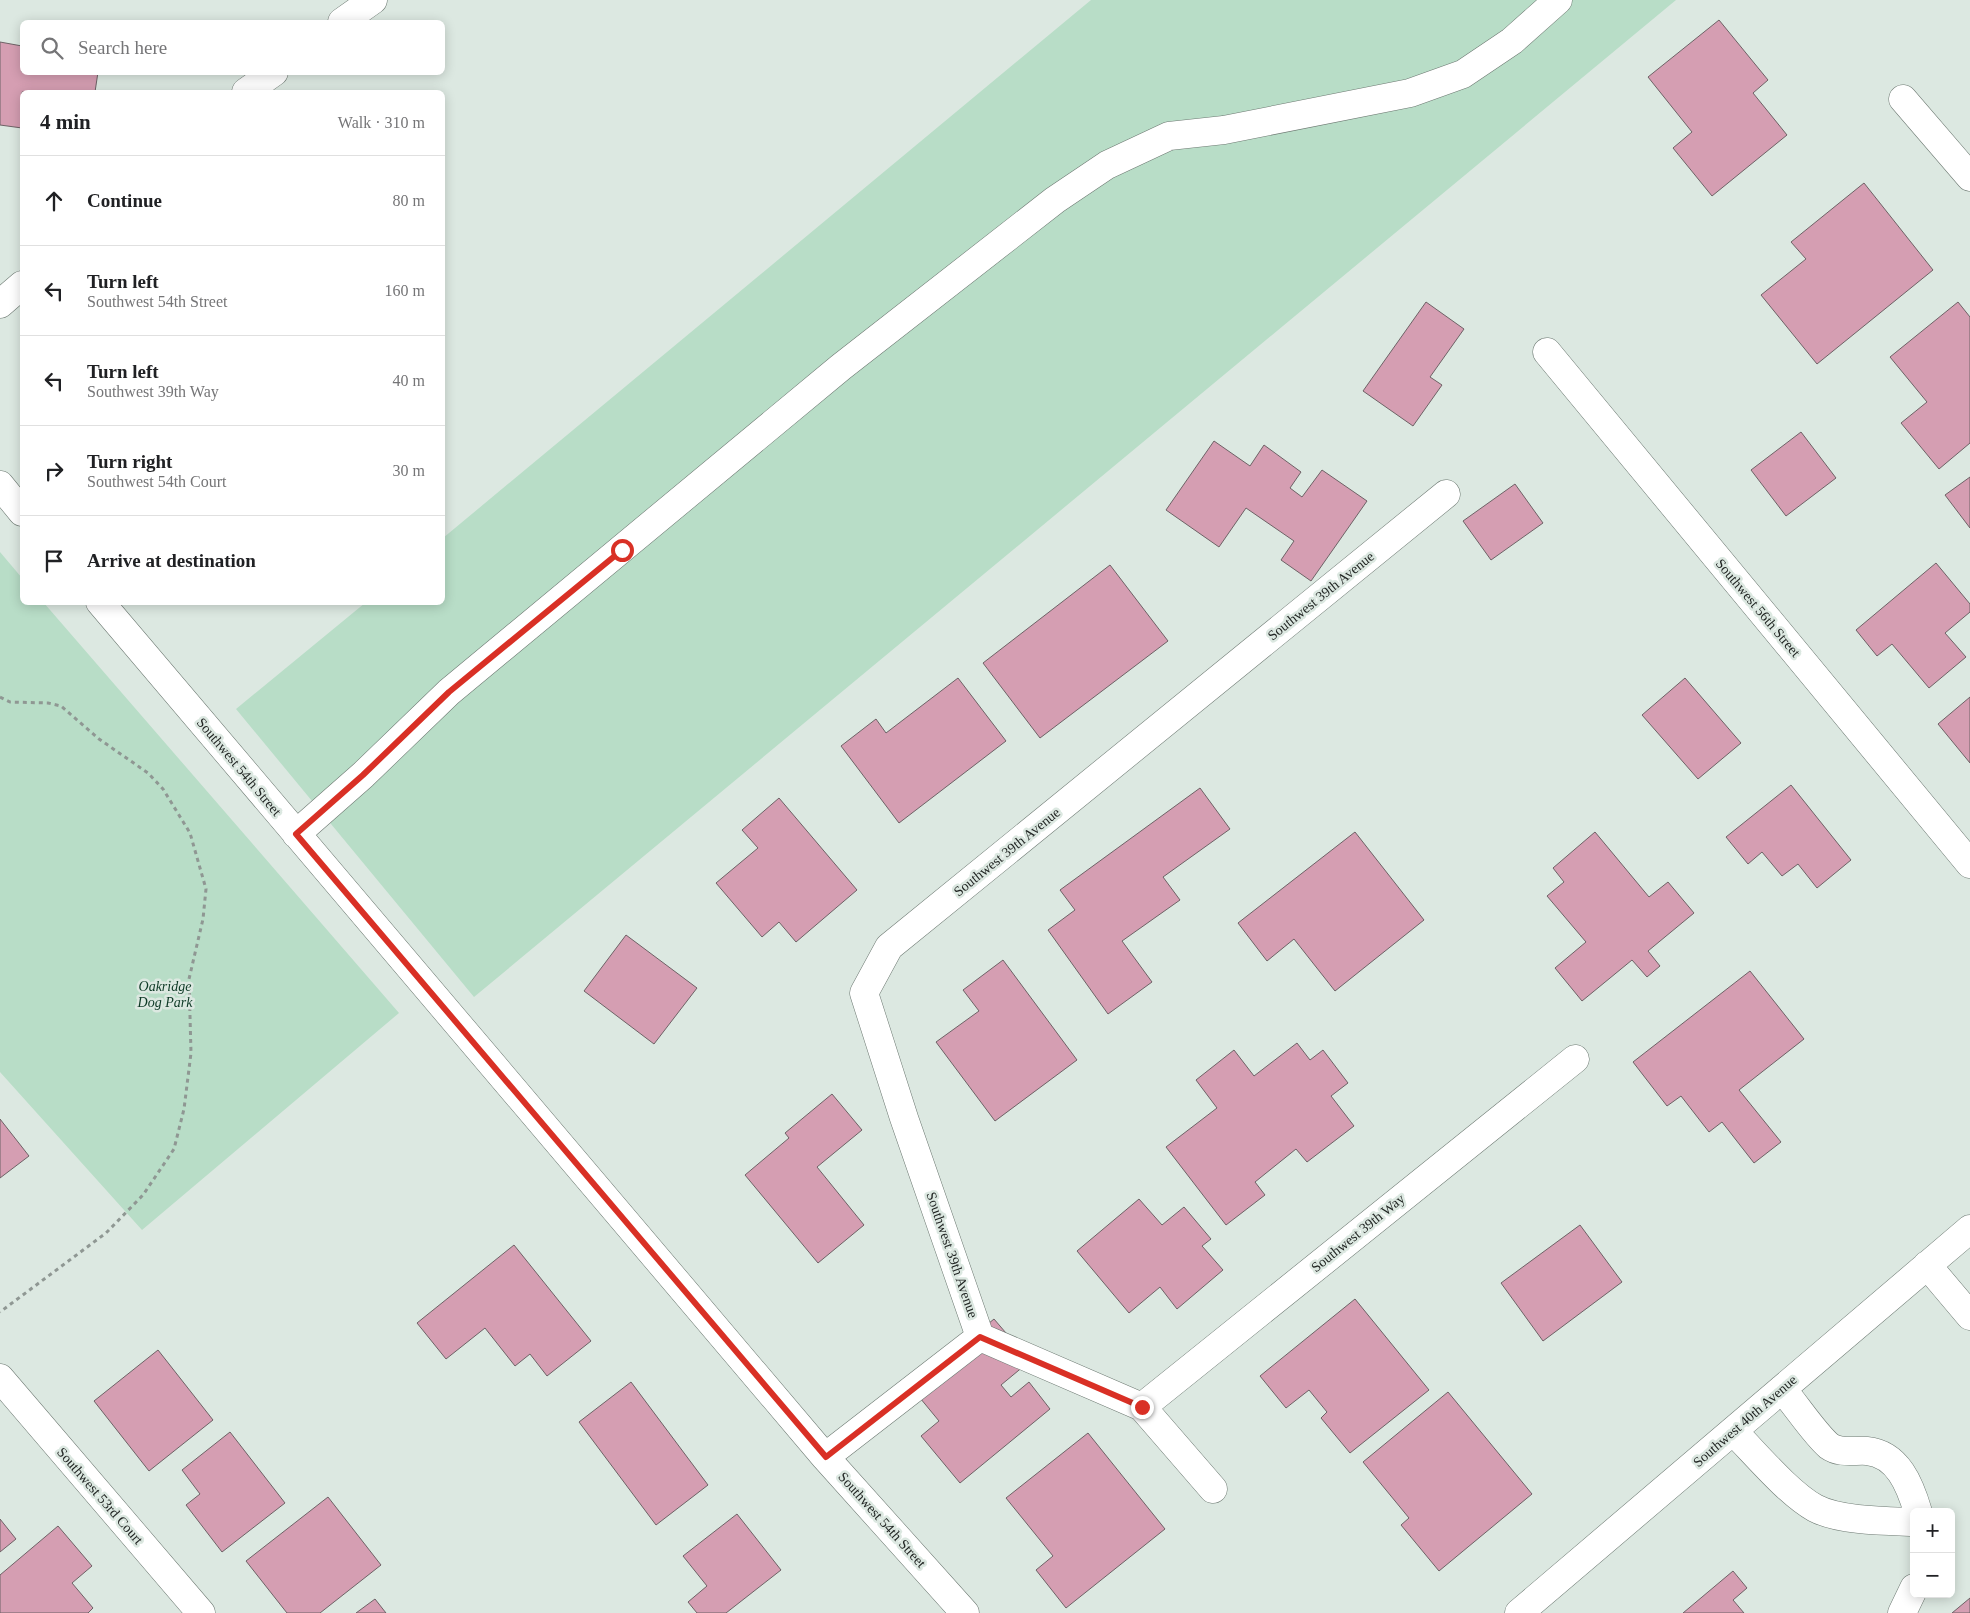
<!DOCTYPE html>
<meta charset="utf-8">
<style>
body{margin:0;font-family:Georgia,serif;background:#f6f6f6;color:#202124}
.controls{position:absolute;right:15px;bottom:15px;display:grid;overflow:hidden;border-radius:8px;box-shadow:0 2px 12px #0003}
.controls button{width:45px;height:45px;display:grid;place-items:center;padding:0;border:0;border-bottom:1px solid #e0e0e0;background:#fff;color:#202124;font:25px sans-serif}
.stop{position:absolute;width:15px;height:15px;margin:-11px;border:4px solid #d93025;border-radius:50%;background:#fff}
.stop.end{background:#d93025;border-color:#fff;box-shadow:0 1px 5px #0008}
.list{margin:0;padding:0;list-style:none}
h2{display:flex;justify-content:space-between;align-items:center;height:65px;margin:0;padding:0 20px;font-size:21px}
h2 small{font-size:16px;font-weight:400;color:#757577}
.list li{display:grid;grid-template-columns:32px 1fr auto;gap:15px;align-items:center;box-sizing:border-box;height:90px;padding:0 20px;border-top:1px solid #e0e0e0}
.list b{display:block;font-size:19px;white-space:nowrap}
.list p{margin:0;font-size:16px;white-space:nowrap;color:#757577}
.list em{font-size:16px;font-style:normal;color:#757577}
.icon{flex:none;width:28px;height:28px;fill:none;stroke:currentColor;stroke-width:2;stroke-linecap:round;stroke-linejoin:round}
.map{position:relative;flex:none;width:1970px;height:1613px;overflow:hidden}
.search{position:absolute;background:#fff;box-shadow:0 2px 12px #0003;left:20px;top:20px;width:425px;height:55px;display:flex;align-items:center;gap:12px;box-sizing:border-box;padding:0 18px;border-radius:8px;color:#757577;font-size:19px}
.panel{position:absolute;background:#fff;box-shadow:0 2px 12px #0003;left:20px;top:90px;width:425px;height:515px;border-radius:8px}
.map>svg:first-child{display:block}
.green{fill:#b8ddc7}
.building{fill:#d59eb2;stroke:#6e6266}
.lines{fill:none;stroke-linecap:round;stroke-linejoin:round}
.minor-casing{stroke:#6d7972;stroke-width:29}
.path{stroke:#8f9793;stroke-width:3;stroke-dasharray:4 4;stroke-linecap:butt}
.minor{stroke:#fff;stroke-width:28}
.route{stroke:#d93025;stroke-width:6}
.labels{text-anchor:middle;dominant-baseline:central;stroke-width:5;stroke-linejoin:round;paint-order:stroke}
.street-label{font-size:14px;fill:#222624;stroke:#dce8e1}
.park-label{font-size:14px;font-style:italic;fill:#0e3a26;stroke:#dce8e1}
</style>
<div class="map">
<svg width="1970" height="1613" viewBox="0 0 1970 1613">
<rect width="100%" height="100%" fill="#dce8e1"/>
<!-- green -->
<path class="green" d="M1091 0H1676L474 997 236 709 365 603 442 602 443 538Z
M0 552 22 578V602L44 603 399 1013 142 1230 0 1072Z"/>
<!-- building -->
<path class="building" d="M1719 20 1768 80 1753 93 1787 135 1712 196 1673 148 1692 132 1648 77Z
M0 42 22 46V72H98L95 92H22V128L0 125Z
M1864 183 1933 270 1817 364 1761 295 1806 259 1791 242Z
M1426 302 1464 329 1430 377 1442 385 1413 426 1363 391Z
M1958 302 1970 317V443L1939 469 1901 423 1927 402 1890 357Z
M1801 432 1836 478 1786 516 1751 470Z
M1214 441 1250 466 1264 445 1301 472 1290 488 1302 497 1322 470 1367 501 1311 581 1281 560 1294 541 1246 508 1219 547 1166 510Z
M1970 477V528L1945 495Z
M1515 484 1543 523 1491 560 1463 521Z
M1936 563 1970 604V612L1945 633 1966 657 1929 688 1892 644 1877 656 1856 630Z
M1110 565 1168 641 1040 738 983 663Z
M958 678 1006 741 899 823 841 746 876 719 886 733Z
M1685 678 1741 743 1698 779 1642 715Z
M1970 697V763L1938 724Z
M1791 785 1851 860 1817 888 1798 864 1782 876 1762 852 1748 864 1726 837Z
M1200 788 1230 829 1163 877 1180 900 1122 941 1152 982 1108 1014 1048 930 1075 910 1060 890Z
M779 798 857 890 796 942 779 922 762 937 716 883 758 848 742 830Z
M1355 832 1424 920 1335 991 1294 939 1267 961 1238 923Z
M1595 832 1649 897 1668 882 1694 913 1648 951 1660 966 1647 977 1632 960 1582 1001 1555 968 1586 942 1547 896 1564 882 1553 868Z
M626 935 697 988 654 1044 584 991Z
M1003 960 1077 1060 995 1121 936 1042 979 1011 963 990Z
M1750 971 1804 1039 1739 1090 1781 1142 1754 1163 1722 1122 1709 1132 1681 1096 1667 1106 1633 1062Z
M1297 1043 1310 1060 1323 1050 1348 1083 1331 1096 1354 1126 1307 1162 1296 1149 1255 1182 1265 1195 1226 1225 1166 1147 1217 1108 1196 1080 1234 1050 1254 1076Z
M832 1094 862 1130 817 1167 864 1225 818 1263 745 1175 789 1138 785 1133Z
M0 1119 29 1156 0 1178Z
M1139 1199 1162 1225 1184 1207 1211 1239 1202 1246 1223 1270 1177 1309 1160 1287 1129 1313 1077 1251Z
M1580 1225 1622 1282 1543 1341 1501 1283Z
M514 1245 591 1341 547 1376 530 1354 515 1366 485 1328 446 1359 417 1323Z
M1355 1299 1429 1390 1350 1453 1321 1418 1327 1412 1309 1390 1286 1408 1260 1376Z
M994 1319 1030 1361 1001 1385 1011 1397 1029 1382 1050 1409 960 1483 921 1436 939 1421 911 1387Z
M158 1350 213 1420 149 1471 94 1401Z
M631 1382 708 1485 656 1525 579 1422Z
M1448 1392 1532 1494 1439 1571 1401 1525 1409 1518 1363 1462Z
M230 1432 285 1503 222 1552 186 1505 200 1494 182 1470Z
M1088 1433 1165 1529 1066 1608 1036 1570 1053 1556 1006 1498Z
M328 1497 381 1565 320 1613H287L246 1561Z
M737 1514 781 1570 726 1613H697L688 1602 707 1586 683 1556Z
M0 1519 16 1539 0 1552Z
M58 1526 92 1566 72 1583 93 1608 88 1613H0V1575Z
M1733 1571 1747 1588 1733 1600 1744 1613H1683Z
M1970 1598V1613H1952Z
M375 1599 386 1613H356Z"/>
<g class="lines">
<defs>
<path id="minor" d="M342 22 373 0
M246 92 274 72
M1903 99 1970 177
M0 304 22 285
M1547 352 1970 864
M0 485 22 512
M100 602 825 1457 965 1613
M296 834 363 775 449 692 841 367 1055 200 1107 165 1169 136 1224 130 1410 93 1463 74 1512 41 1558 0
M1927 1265 1970 1316
M980 1337 904 1118 864 993 889 947 1446 494
M980 1337 1142 1407 1213 1489
M0 1378 201 1613
M1782 1389C1796 1405 1814 1433 1829 1446 1840 1454 1855 1450 1867 1451 1898 1454 1910 1485 1918 1512
M1142 1407 1575 1059
M1733 1431C1755 1453 1788 1493 1815 1508 1839 1521 1886 1521 1914 1522
M825 1457 980 1337
M1519 1613 1970 1229
M1902 1613 1914 1588"/>
</defs>
<!-- minor casing -->
<use href="#minor" class="minor-casing"/>
<!-- path -->
<path class="path" d="M0 697 10 702 48 703 61 706 99 739 148 773 163 789 190 833 206 889 203 919 189 979 191 1053 184 1109 174 1149 143 1195 106 1233 0 1312"/>
<!-- minor -->
<use href="#minor" class="minor"/>
</g>
<g class="lines">
<!-- route -->
<path class="route" d="M622 550 449 692 363 775 296 834 826 1457 980 1337 1142 1407"/>
</g>
<g class="labels">
<!-- street labels -->
<g class="street-label">
<text transform="translate(1321 596) rotate(-39)">Southwest 39th Avenue</text>
<text transform="translate(1758 608) rotate(50)">Southwest 56th Street</text>
<text transform="translate(239 767) rotate(50)">Southwest 54th Street</text>
<text transform="translate(1007 852) rotate(-39)">Southwest 39th Avenue</text>
<text transform="translate(1358 1233) rotate(-39)">Southwest 39th Way</text>
<text transform="translate(952 1255) rotate(71)">Southwest 39th Avenue</text>
<text transform="translate(1745 1421) rotate(-41)">Southwest 40th Avenue</text>
<text transform="translate(100 1496) rotate(49)">Southwest 53rd Court</text>
<text transform="translate(882 1520) rotate(48)">Southwest 54th Street</text>
</g>
<!-- park labels -->
<g class="park-label">
<text x="165" y="986">Oakridge<tspan x="165" dy="16">Dog Park</tspan></text>
</g>
</g>
</svg>
<div class="controls">
<button>+</button>
<button>−</button>
</div>
<div class="stop" style="left:622px;top:550px"></div>
<div class="stop end" style="left:1142px;top:1407px"></div>
<div class="search"><svg class="icon" aria-label="search" viewBox="0 0 24 24"><circle cx="10" cy="10" r="6"/><path d="M15 15l6 6"/></svg>Search here</div>
<section class="panel">
<h2>4 min<small>Walk · 310 m</small></h2>
<ul class="list">
<li><svg class="icon" aria-label="ahead" viewBox="0 0 24 24"><path d="M12 20V5M6 11l6-6 6 6"/></svg><div><b>Continue</b></div><em>80 m</em></li>
<li><svg class="icon" aria-label="left" viewBox="0 0 24 24"><path d="M17 20v-9H6M10 6l-5 5 5 5"/></svg><div><b>Turn left</b><p>Southwest 54th Street</p></div><em>160 m</em></li>
<li><svg class="icon" aria-label="left" viewBox="0 0 24 24"><path d="M17 20v-9H6M10 6l-5 5 5 5"/></svg><div><b>Turn left</b><p>Southwest 39th Way</p></div><em>40 m</em></li>
<li><svg class="icon" aria-label="right" viewBox="0 0 24 24"><path d="M7 20v-9h11M14 6l5 5-5 5"/></svg><div><b>Turn right</b><p>Southwest 54th Court</p></div><em>30 m</em></li>
<li><svg class="icon" aria-label="arrive" viewBox="0 0 24 24"><path d="M6 21V4h12l-3 4 3 4H6"/></svg><div><b>Arrive at destination</b></div></li>
</ul>
</section>
</div>
